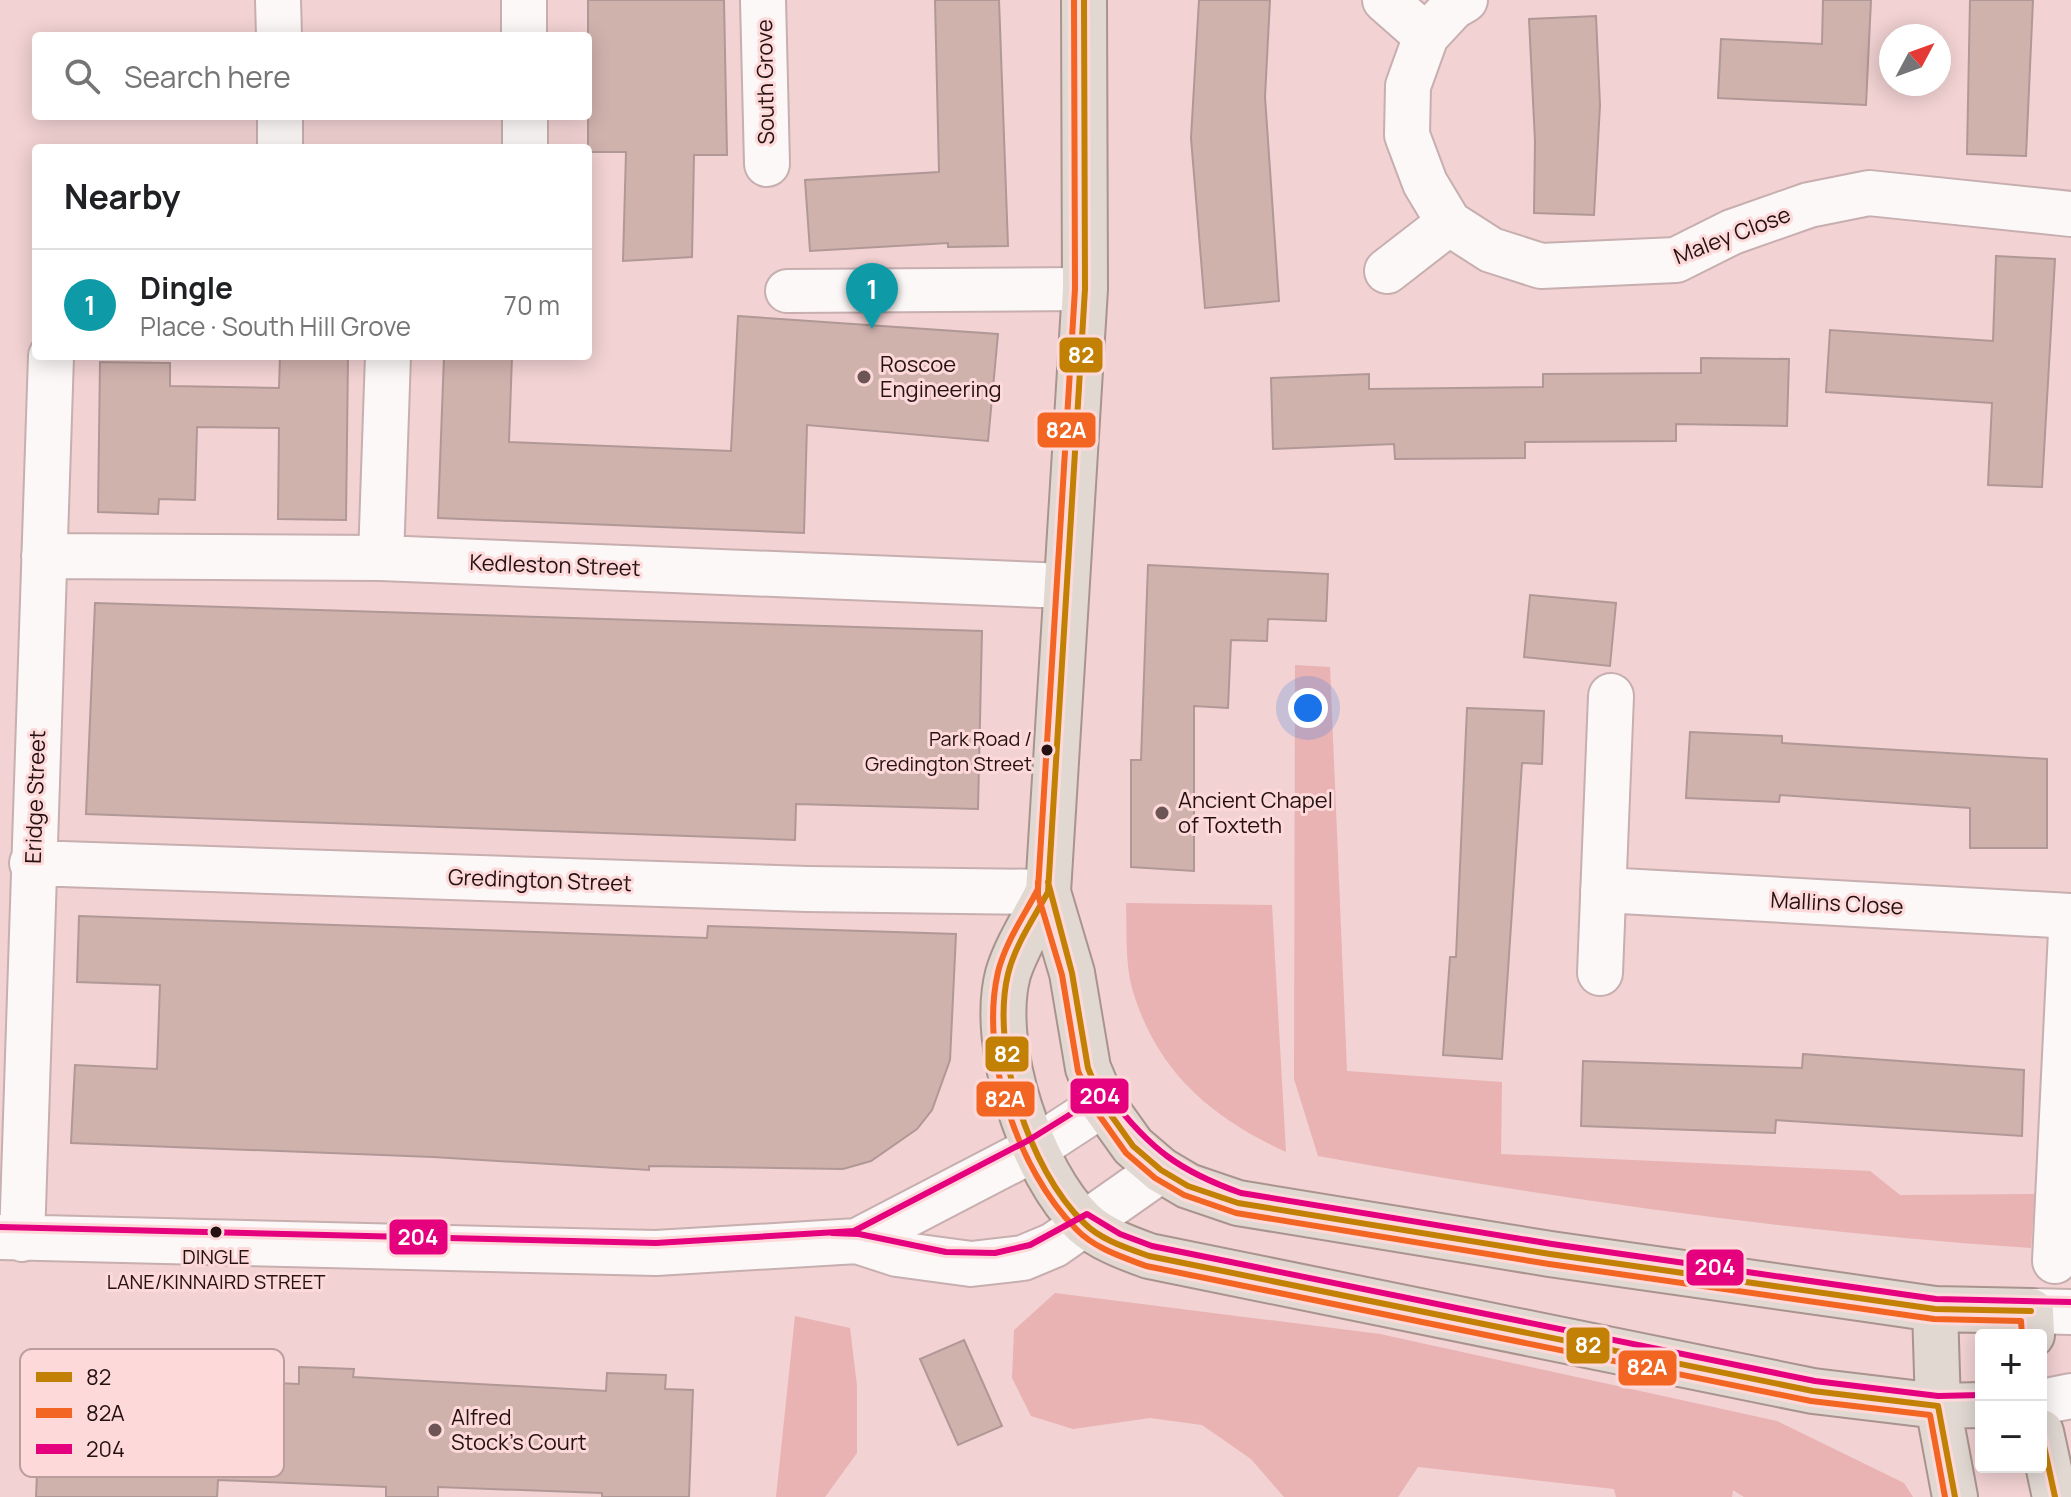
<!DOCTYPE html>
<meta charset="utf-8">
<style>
body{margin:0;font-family:Manrope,sans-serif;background:#f2f2f2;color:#202124}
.controls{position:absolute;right:24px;bottom:24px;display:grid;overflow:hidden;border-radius:8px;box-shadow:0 4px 20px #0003}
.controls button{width:72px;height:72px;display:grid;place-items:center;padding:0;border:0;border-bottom:2px solid #e0e0e0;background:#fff;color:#202124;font:40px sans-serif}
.compass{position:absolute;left:1879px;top:24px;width:72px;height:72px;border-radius:50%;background:#fff;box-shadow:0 4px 20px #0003;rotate:49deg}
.you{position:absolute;left:1308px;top:708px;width:28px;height:28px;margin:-20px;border:6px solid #fff;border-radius:50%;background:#1a73e8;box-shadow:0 0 0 12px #1a73e833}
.badge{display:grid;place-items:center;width:52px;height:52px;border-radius:50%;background:#d93025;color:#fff;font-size:26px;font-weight:700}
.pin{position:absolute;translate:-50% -66px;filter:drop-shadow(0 2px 4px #0008)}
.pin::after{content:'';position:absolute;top:42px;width:28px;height:24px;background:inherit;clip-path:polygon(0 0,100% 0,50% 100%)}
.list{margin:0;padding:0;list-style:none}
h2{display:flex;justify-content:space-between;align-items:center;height:104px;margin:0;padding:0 32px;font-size:34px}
h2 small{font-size:26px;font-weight:400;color:#757577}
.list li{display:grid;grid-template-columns:52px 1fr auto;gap:24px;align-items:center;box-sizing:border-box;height:112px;padding:0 32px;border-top:2px solid #e0e0e0}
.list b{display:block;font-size:30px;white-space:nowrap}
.list p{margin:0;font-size:26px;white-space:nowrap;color:#757577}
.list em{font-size:26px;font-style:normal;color:#757577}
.icon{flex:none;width:44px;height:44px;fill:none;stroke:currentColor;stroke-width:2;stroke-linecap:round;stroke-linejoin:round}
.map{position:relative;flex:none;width:2071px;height:1497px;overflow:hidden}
.search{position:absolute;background:#fff;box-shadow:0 4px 20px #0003;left:32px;top:32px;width:560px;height:88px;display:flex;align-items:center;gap:20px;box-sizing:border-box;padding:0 28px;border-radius:8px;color:#757577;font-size:30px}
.panel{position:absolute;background:#fff;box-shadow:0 4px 20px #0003;left:32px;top:144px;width:560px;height:216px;border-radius:8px}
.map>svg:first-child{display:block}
.green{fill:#e9b2b3}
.building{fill:#d0b2ad;stroke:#b09896;stroke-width:2}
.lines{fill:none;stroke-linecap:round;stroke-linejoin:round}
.pedestrian-casing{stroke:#c7aeaf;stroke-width:46}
.minor-casing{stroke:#c7aeaf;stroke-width:48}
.secondary-casing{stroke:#c7aeaf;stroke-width:48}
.trunk-casing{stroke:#a9948d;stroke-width:48}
.pedestrian{stroke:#fdf8f8;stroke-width:42}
.minor{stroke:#fdf8f8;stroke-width:44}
.secondary{stroke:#fdf8f8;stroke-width:44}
.trunk{stroke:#e1d8d2;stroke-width:44}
.bus-1-casing{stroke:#fdd9da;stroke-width:12}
.bus-2-casing{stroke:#fdd9da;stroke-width:12}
.bus-3-casing{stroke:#fdd9da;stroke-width:12}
.bus-1{stroke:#c28104;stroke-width:6}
.bus-2{stroke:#f26522;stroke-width:6}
.bus-3{stroke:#e5007d;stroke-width:6}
.poi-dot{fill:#6d5556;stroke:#fdd9da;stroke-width:3}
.bus-dot{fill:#251112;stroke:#fdd9da;stroke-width:3}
.labels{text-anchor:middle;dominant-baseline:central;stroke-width:6;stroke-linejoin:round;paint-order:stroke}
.bus-label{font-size:20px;fill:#251112;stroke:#fdd9da;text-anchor:end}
.street-label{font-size:22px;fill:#251112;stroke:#fdd9da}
.poi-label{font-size:22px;fill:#251112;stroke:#fdd9da;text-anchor:start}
.key{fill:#fdd9da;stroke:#bc9d9e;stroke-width:2}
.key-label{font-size:22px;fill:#251112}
.line-badge{stroke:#fdd9da;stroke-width:3}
.badge-label{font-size:22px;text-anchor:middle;font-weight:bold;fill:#fff}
</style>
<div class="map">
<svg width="2071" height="1497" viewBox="0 0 2071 1497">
<rect width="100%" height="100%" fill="#f2d2d3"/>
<!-- green -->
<path class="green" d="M1295 665 1330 667 1347 1071 1502 1082 1501 1154 1870 1171 1900 1195 2035 1194 2031 1248C1793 1232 1553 1199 1318 1156L1294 1079Z
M1126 903 1272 905 1286 1152C1210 1117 1156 1071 1132 988 1125 963 1127 929 1126 903Z
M1055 1293 1380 1334 1777 1421 1904 1483 1913 1497H1744L1733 1490 1732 1497H1616L1614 1489 1418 1467 1398 1497H1284L1251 1459 1202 1425 1150 1418 1073 1429 1031 1416 1012 1378 1014 1330Z
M795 1316 850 1328 857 1386V1453L825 1497H776Z"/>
<!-- building -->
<path class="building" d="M588 0H724L727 155H694L692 257 623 261 626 152H588Z
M935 0H999L1008 246 948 247V243L810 251 805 180 939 172Z
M1199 0H1270L1265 97 1279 301 1205 308 1191 138Z
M1823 0H1871L1866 105 1718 98 1721 39 1822 44Z
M1970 0H2033L2026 156 1967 154Z
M1596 16 1600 105 1594 215 1534 213 1535 141 1529 19Z
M1996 256 2055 259 2042 487 1988 485 1992 403 1826 392 1830 330 1993 341Z
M738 316 998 334 988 441 807 425 804 533 438 518 444 356H512L509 442 731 451Z
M280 356H348L346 520 278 519 279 428 197 427 195 500 159 499 158 514 98 512 100 362 170 363V386L279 388Z
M1701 358 1789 359 1787 426 1676 424V441L1525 442V458L1395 459 1394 444 1273 449 1271 378 1369 374V389L1543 387V374L1701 373Z
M1148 565 1328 574 1326 621 1268 619 1267 641 1231 640 1228 708 1194 706V871L1131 867V760H1141Z
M1530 595 1616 603 1610 666 1524 657Z
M95 603 982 631 978 809 796 804 795 840 86 814Z
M1467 708 1544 711 1542 764 1522 763 1502 1059 1443 1055 1450 957H1456Z
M1690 732 1782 736V743L2047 759V848H1970V808L1780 795 1779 802 1686 798Z
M79 916 707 938 708 926 956 934 950 1060 932 1110 917 1129 871 1161 843 1169 649 1166V1170L433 1157 71 1143 75 1065 157 1069 160 985 77 982Z
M1803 1054 2024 1070 2022 1136 1776 1120 1775 1133 1581 1126 1583 1061 1802 1068Z
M964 1340 1002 1426 958 1445 920 1359Z
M299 1367 354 1369 353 1377 606 1391 607 1373 666 1375 665 1389 693 1390 689 1497H602V1493L438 1487V1497H386V1487L218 1480 217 1497H36L39 1427 179 1432 181 1379 299 1384Z"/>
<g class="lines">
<defs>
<path id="pedestrian" d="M787 291 1085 289"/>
<path id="minor" d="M278 0 279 36
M524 0V36
M763 0 767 164
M1385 0 1426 36
M1465 0 1453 7 1426 36 1408 86 1407 135 1425 183 1449 223 1491 250 1541 266 1676 260 1732 232 1809 205 1869 193 2071 214
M280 116V148
M525 116V148
M1387 271 1449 223
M44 556 381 558 1066 586
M381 558 388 356
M32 863 807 889 1048 892
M1603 890 2071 916
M1600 973 1611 696
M0 1237 656 1253 857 1241 897 1254 971 1264 1023 1258 1054 1245 1161 1170
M22 1239 51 356
M857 1241 1034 1149 1103 1104
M2055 1261 2071 932"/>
<path id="secondary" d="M2031 1311 2071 1312
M2041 1402 2071 1396"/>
<path id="trunk" d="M1084 0 1085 289 1048 892 1072 973 1088 1068 1103 1104 1133 1146 1161 1170 1188 1186 1238 1203 1550 1254 1845 1296 1935 1309 2031 1311 2032 1335
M1048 892C1035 918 1016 947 1008 974 989 1045 1032 1174 1084 1223 1102 1239 1127 1248 1149 1256L1813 1391 1938 1406 1981 1405
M1935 1309 1938 1406 1955 1497
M2041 1432 2055 1497"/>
</defs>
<!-- pedestrian casing -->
<use href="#pedestrian" class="pedestrian-casing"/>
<!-- minor casing -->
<use href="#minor" class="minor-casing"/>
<!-- secondary casing -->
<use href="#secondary" class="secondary-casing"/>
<!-- trunk casing -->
<use href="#trunk" class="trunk-casing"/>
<!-- pedestrian -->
<use href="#pedestrian" class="pedestrian"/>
<!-- minor -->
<use href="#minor" class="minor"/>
<!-- secondary -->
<use href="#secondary" class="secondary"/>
<!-- trunk -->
<use href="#trunk" class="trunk"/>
<defs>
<path id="bus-1" d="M1084 0 1085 289 1048 892C1034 918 1015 945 1008 974 990 1049 1029 1170 1084 1223 1101 1240 1127 1248 1149 1256L1813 1391 1938 1406
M1048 882 1072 973 1088 1068 1103 1104 1133 1146 1161 1170 1188 1186 1238 1203 1550 1254 1935 1309 2031 1311
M1938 1406 1955 1497
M2041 1432 2055 1497"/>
<path id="bus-2" d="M1074 0 1075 289 1038 889C1024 916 1005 943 998 972 979 1055 1017 1169 1076 1229 1094 1248 1122 1257 1146 1266L1811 1401 1930 1415 1945 1497
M1038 882V895L1062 975 1078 1071 1094 1108 1126 1153 1155 1178 1184 1195 1236 1213 1549 1264 1934 1319 2021 1321 2022 1335"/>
<path id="bus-3" d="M0 1227 656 1243 854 1231 1029 1140 1103 1094 1110 1097C1150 1149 1179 1171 1241 1193L1552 1244 1936 1299 2071 1302
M832 1233 859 1234 946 1252 995 1253 1030 1245 1087 1214 1120 1234 1152 1246 1815 1381 1938 1396 1981 1395"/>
</defs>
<!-- bus-1 casing -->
<use href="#bus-1" class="bus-1-casing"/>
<!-- bus-2 casing -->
<use href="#bus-2" class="bus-2-casing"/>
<!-- bus-3 casing -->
<use href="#bus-3" class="bus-3-casing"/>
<!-- bus-1 -->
<use href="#bus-1" class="bus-1"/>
<!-- bus-2 -->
<use href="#bus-2" class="bus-2"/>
<!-- bus-3 -->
<use href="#bus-3" class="bus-3"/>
</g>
<!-- markers -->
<g class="poi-dot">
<circle cx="864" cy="377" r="8"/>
<circle cx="1162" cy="813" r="8"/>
<circle cx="435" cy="1430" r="8"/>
</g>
<g class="bus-dot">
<circle cx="1047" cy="750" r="7"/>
<circle cx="216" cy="1232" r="7"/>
</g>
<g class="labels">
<!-- bus labels -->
<g class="bus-label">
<text x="1032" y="738">Park Road /<tspan x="1032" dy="25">Gredington Street</tspan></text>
<text x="216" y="1256" text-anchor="middle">DINGLE<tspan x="216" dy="25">LANE/KINNAIRD STREET</tspan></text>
</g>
<!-- street labels -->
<g class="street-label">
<text transform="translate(765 82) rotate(-91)">South Grove</text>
<text transform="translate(1732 235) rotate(-21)">Maley Close</text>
<text transform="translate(555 565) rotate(2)">Kedleston Street</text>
<text transform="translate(35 797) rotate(-88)">Eridge Street</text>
<text transform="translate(540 880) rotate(2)">Gredington Street</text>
<text transform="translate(1837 903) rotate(3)">Mallins Close</text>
</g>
<!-- poi labels -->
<g class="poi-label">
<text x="880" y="364">Roscoe<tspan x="880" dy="25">Engineering</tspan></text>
<text x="1178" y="800">Ancient Chapel<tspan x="1178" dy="25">of Toxteth</tspan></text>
<text x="451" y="1417">Alfred<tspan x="451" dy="25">Stock's Court</tspan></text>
</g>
</g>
<!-- legend -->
<rect x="20" y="1349" width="264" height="128" rx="12" class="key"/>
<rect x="36" y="1372" width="36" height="10" fill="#c28104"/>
<rect x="36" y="1408" width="36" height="10" fill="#f26522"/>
<rect x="36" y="1444" width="36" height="10" fill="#e5007d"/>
<g class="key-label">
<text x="86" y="1385">82</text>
<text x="86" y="1421">82A</text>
<text x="86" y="1457">204</text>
</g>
<g class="line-badge">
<rect x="1058" y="336" width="46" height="38" rx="8" fill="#c28104"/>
<rect x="1036" y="411" width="61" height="38" rx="8" fill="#f26522"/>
<rect x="984" y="1035" width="46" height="38" rx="8" fill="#c28104"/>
<rect x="1069" y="1077" width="61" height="38" rx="8" fill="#e5007d"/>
<rect x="975" y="1080" width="61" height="38" rx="8" fill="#f26522"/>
<rect x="388" y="1218" width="61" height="38" rx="8" fill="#e5007d"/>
<rect x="1685" y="1248" width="60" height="39" rx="8" fill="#e5007d"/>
<rect x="1565" y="1326" width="46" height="39" rx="8" fill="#c28104"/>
<rect x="1617" y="1349" width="61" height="38" rx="8" fill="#f26522"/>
</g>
<g class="badge-label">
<text x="1081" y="363">82</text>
<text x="1066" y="438">82A</text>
<text x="1007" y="1062">82</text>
<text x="1100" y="1104">204</text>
<text x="1005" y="1107">82A</text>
<text x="418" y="1245">204</text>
<text x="1715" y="1275">204</text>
<text x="1588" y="1353">82</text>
<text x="1647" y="1375">82A</text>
</g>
</svg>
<div class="controls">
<button>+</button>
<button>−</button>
</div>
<svg class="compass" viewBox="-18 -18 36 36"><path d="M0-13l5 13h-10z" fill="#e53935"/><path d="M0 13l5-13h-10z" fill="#757577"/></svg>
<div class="you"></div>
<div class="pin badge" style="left:872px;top:329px;background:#0f9aa8">1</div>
<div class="search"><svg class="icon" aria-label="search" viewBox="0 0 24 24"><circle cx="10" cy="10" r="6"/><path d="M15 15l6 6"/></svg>Search here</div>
<section class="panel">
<h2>Nearby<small></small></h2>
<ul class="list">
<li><span class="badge" style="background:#0f9aa8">1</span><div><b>Dingle</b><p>Place · South Hill Grove</p></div><em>70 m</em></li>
</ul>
</section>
</div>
